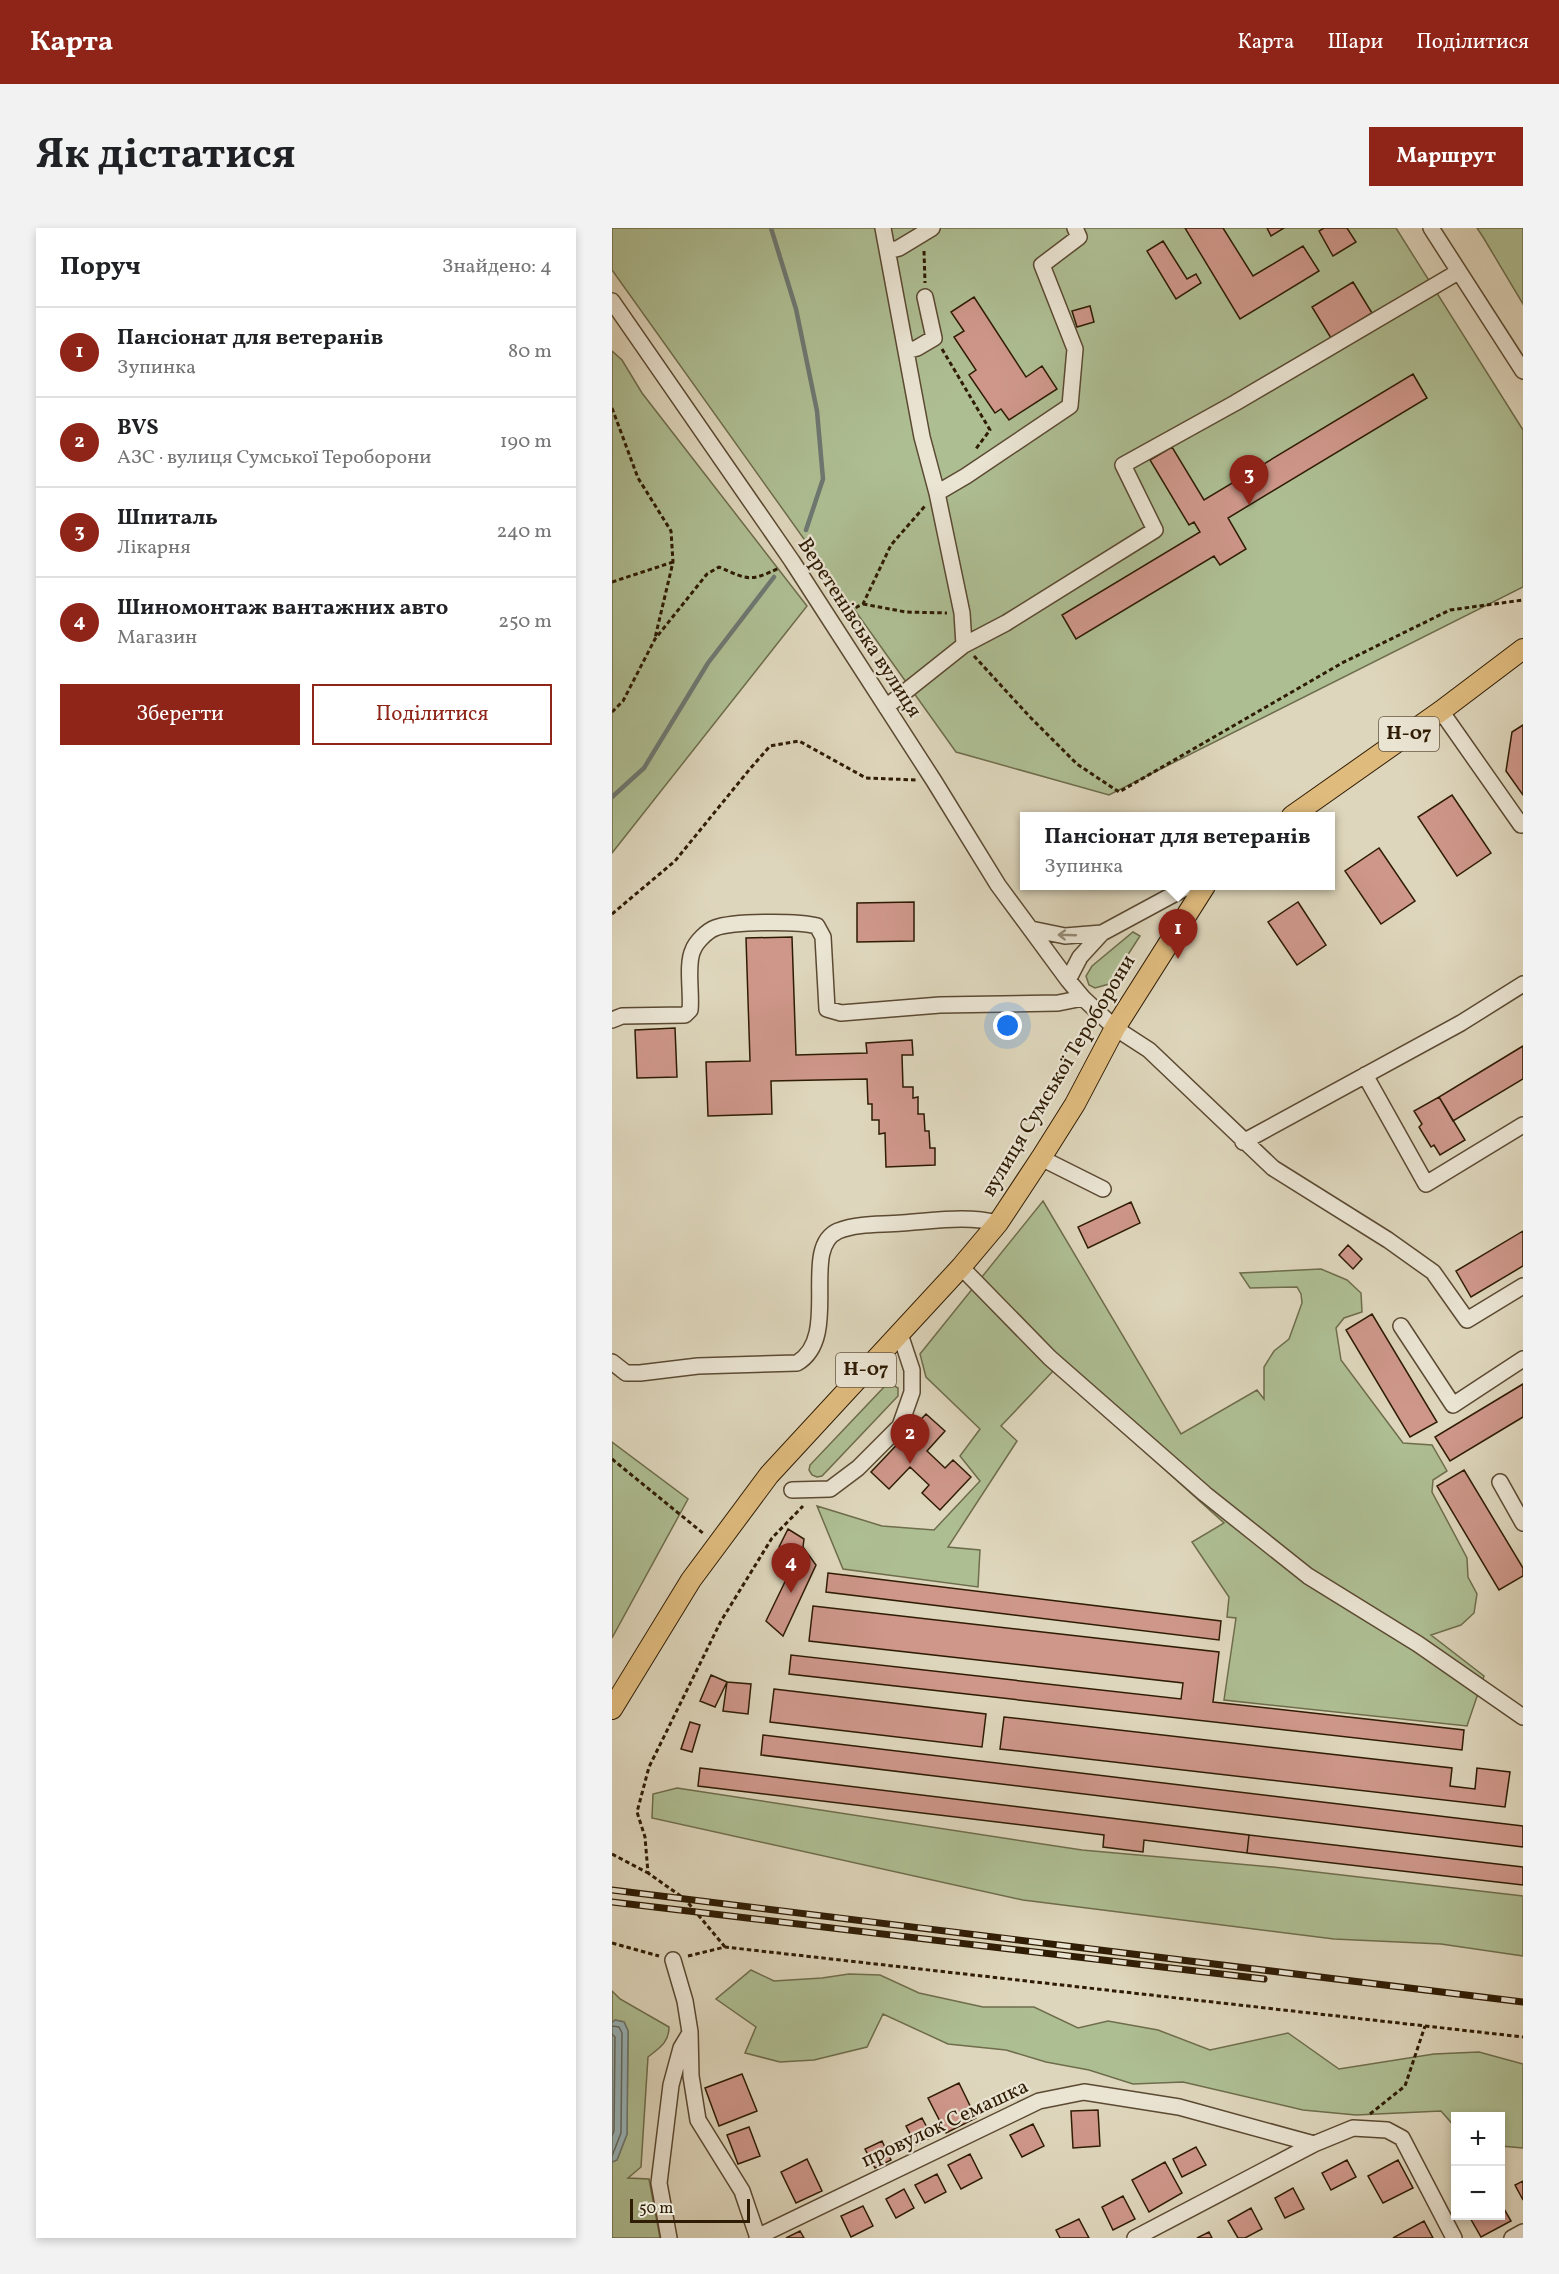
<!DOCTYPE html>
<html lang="uk">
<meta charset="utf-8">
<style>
body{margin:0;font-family:Vollkorn,serif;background:#f2f2f2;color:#202124}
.controls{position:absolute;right:18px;bottom:18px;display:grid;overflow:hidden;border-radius:0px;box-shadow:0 3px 9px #0003}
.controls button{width:54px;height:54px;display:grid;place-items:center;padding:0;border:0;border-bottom:2px solid #e0e0e0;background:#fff;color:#202124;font:30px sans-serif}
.scale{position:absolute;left:18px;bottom:15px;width:120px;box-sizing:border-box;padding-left:6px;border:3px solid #2f1c04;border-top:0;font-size:16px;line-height:21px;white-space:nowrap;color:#2f1c04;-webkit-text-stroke:4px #eae4d3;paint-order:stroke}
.you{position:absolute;left:396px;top:798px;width:21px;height:21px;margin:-15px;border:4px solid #fff;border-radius:50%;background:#1a73e8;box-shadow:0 0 0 9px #1a73e833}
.badge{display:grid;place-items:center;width:39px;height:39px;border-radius:50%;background:#8f2418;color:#fff;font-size:20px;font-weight:700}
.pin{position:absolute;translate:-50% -50px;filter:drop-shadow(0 2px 3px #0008)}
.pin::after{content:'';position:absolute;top:32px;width:21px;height:18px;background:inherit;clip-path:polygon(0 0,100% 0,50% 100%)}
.popup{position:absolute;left:408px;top:584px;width:315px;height:78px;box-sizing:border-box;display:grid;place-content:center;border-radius:0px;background:#fff;filter:drop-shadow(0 2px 4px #0005);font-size:20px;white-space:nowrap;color:#757577}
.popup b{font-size:22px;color:#202124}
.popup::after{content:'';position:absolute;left:50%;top:100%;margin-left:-12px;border:12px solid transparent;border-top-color:#fff}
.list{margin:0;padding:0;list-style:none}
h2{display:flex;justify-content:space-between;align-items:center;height:78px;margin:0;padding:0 24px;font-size:26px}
h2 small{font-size:20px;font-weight:400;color:#757577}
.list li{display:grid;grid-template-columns:39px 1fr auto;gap:18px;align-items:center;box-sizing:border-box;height:90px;padding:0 24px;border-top:2px solid #e0e0e0}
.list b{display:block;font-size:22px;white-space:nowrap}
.list p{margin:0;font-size:20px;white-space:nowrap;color:#757577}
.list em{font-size:20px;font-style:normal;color:#757577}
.actions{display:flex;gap:12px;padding:18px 24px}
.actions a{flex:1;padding:14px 0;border:2px solid #8f2418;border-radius:0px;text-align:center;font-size:21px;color:#8f2418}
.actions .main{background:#8f2418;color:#fff}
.map{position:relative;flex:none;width:911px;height:2010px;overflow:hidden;border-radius:0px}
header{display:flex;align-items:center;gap:36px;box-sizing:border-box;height:84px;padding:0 30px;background:#8f2418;color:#fff}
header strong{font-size:28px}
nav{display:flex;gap:33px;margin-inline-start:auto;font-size:21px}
.intro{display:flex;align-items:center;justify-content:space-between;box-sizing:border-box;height:144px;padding:0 36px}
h1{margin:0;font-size:42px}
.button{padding:15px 27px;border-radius:0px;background:#8f2418;color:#fff;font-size:21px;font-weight:700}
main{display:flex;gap:36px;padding:0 36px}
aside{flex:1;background:#fff;border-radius:0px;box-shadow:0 3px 9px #0003}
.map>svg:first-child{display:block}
.green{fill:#aebe93;stroke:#6e6d4c;stroke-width:1.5}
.water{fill:#98b6bb;stroke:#6e7872;stroke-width:1.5}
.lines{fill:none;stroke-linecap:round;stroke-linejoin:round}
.shore{stroke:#646960;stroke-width:1.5}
.stream{stroke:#6e7872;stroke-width:4.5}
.building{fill:#ce978a;stroke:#2f1c04;stroke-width:1.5}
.minor-casing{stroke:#5b4a32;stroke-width:18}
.major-casing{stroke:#2f1c04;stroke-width:22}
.path{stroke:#2f1c04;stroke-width:3;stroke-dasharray:4.5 3;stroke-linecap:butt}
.minor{stroke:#eae4d3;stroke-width:15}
.major{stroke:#dfbb7e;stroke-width:20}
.rail-casing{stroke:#2f1c04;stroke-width:7}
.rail{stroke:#eae4d3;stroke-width:4.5;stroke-dasharray:14;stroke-linecap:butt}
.oneway{stroke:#968a76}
.labels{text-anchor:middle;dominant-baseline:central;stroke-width:4.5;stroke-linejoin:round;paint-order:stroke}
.shield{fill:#eae4d3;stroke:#675842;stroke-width:1.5}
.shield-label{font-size:20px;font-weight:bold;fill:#2f1c04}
.street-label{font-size:21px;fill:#2f1c04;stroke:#eae4d3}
</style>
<header>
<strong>Карта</strong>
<nav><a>Карта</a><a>Шари</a><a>Поділитися</a></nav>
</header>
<div class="intro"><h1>Як дістатися</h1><a class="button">Маршрут</a></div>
<main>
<aside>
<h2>Поруч<small>Знайдено: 4</small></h2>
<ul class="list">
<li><span class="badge">1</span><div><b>Пансіонат для ветеранів</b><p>Зупинка</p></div><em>80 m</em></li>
<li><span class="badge">2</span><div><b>BVS</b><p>АЗС · вулиця Сумської Тероборони</p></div><em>190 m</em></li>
<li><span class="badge">3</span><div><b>Шпиталь</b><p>Лікарня</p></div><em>240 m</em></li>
<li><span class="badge">4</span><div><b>Шиномонтаж вантажних авто</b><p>Магазин</p></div><em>250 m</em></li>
</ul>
<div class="actions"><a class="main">Зберегти</a><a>Поділитися</a></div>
</aside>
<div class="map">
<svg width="911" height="2010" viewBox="0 0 911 2010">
<rect width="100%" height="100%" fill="#ded6bc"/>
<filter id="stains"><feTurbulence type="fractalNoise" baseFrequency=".00333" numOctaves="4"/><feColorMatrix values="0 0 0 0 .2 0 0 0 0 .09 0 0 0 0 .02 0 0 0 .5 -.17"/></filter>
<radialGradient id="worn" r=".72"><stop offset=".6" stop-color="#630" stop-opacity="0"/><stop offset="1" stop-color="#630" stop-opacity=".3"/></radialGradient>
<!-- green -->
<path class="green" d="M0 0H784L911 202V359L497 567 344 524 0 42Z
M865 0H911V76L871 9Z
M0 123 10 132 30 165 195 378 0 625Z
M521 704 528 708 497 756 483 760 477 757 474 748 480 738Z
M431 973 569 1206 645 1162 652 1171V1139L662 1123 677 1111 690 1075 689 1066 685 1059 638 1060 628 1045 709 1041 735 1052 749 1065 750 1084 732 1090 724 1100 729 1132 791 1215 820 1217 835 1243 821 1252 820 1264 855 1330 856 1349 865 1366 862 1385 849 1397 819 1407 872 1448 855 1498 612 1472 624 1390 615 1389 617 1369 580 1314 612 1295 442 1142 389 1198 405 1213 336 1319 368 1322 366 1359 231 1341 205 1278 270 1298 322 1302 368 1253 348 1228 368 1201 314 1149 308 1126Z
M279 1156 286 1160V1168L210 1248 205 1249 200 1247 197 1242 198 1237 274 1157Z
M0 1214 76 1271 0 1410Z
M65 1560 470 1622 661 1639 911 1668V1728L829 1716 722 1711 411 1672 40 1590 41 1566Z
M139 1742 162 1753 210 1750 237 1746 268 1747 307 1765 371 1779H422L466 1800 496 1793 546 1802 598 1822 676 1805 727 1841 822 1826 867 1824 911 1836V1920L889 1918 888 1888H843V1899L829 1883 744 1887 691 1882 571 1854 521 1856 477 1842 434 1834 394 1822 336 1816 271 1786 255 1819 202 1832 168 1834 133 1825 144 1799 104 1771Z
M0 1763 8 1771 57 1799C57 1815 47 1820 36 1829L29 1939 16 1950 37 1951 48 2010H0V1934L5 1932 15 1906 16 1803 12 1794 3 1792 0 1795Z"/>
<!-- water -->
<path class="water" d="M3 1792 12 1794 16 1803 15 1906 5 1932 0 1934V1795Z"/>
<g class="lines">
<!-- shore -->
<path class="shore" d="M0 1798 7 1799 10 1805 9 1905 0 1928
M0 1806 3 1809 2 1903 0 1908"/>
<!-- stream -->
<path class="stream" d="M159 0 184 81 205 183 211 251 194 302
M0 569 32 540 96 435 162 349"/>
</g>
<!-- building -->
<path class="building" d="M573 0H611L641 48 691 18 707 43 628 91Z
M655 0H672L659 8Z
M712 0H735L744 14 721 28 707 3Z
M551 13 575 51 584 46 589 55 564 71 535 23Z
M741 54 760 85 719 110 700 79Z
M362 69 414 149 430 138 445 161 397 192 389 181 383 185 357 147 364 142 342 109 352 103 339 84Z
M478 78 482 94 465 99 460 83Z
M801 146 815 170 616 290 634 321 608 337 602 328 464 411 450 387 588 304 582 294 577 297 538 232 560 219 592 272Z
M911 497V567L894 543 900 504Z
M840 567 879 625 845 648 806 589Z
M767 620 803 673 769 696 733 643Z
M302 674V713L245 714V675Z
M686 674 714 717 685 737 656 694Z
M180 709 184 827 255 825 254 815 300 812 301 827H290L291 859H301V870L306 869V886H312L313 903H317L318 920H323V937L274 939 273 905 267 906V892H260V876H256L255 851 159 853 160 886 96 888 94 834 138 833 134 710Z
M63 800 65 849 25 850 23 802Z
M911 818V851L841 893 827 869Z
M827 869 853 912 828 927 822 917 819 919 807 899 810 896 802 883Z
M519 974 528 995 476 1020 466 999Z
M911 1003V1038L859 1069 844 1043Z
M736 1017 750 1031 741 1041 727 1027Z
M760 1086 825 1194 798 1209 734 1102Z
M911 1156V1189L838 1233 823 1209Z
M314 1186 333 1203 315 1223 333 1240 341 1232 359 1249 328 1282 310 1265 317 1257 298 1239 277 1261 259 1244Z
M852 1242 911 1340V1348L887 1362 825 1258Z
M176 1301 192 1311 191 1319 204 1337 171 1408 154 1393 184 1331 167 1319Z
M216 1345 609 1393 607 1412 214 1364Z
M201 1378 607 1424 601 1474 852 1502 850 1522 177 1446 179 1427 569 1471 571 1455 197 1413Z
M99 1447 115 1454 103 1479 88 1473Z
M115 1454 139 1456 136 1486 111 1483Z
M162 1461 374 1486 370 1519 158 1494Z
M392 1489 840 1540 838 1558 863 1561 865 1540 898 1544 893 1579 388 1521Z
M78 1494 88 1497 80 1524 69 1521Z
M151 1507 911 1598V1619L149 1527Z
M88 1540 637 1607 635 1625 532 1612 531 1624 491 1619 492 1607 484 1606 86 1558Z
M637 1607 911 1639V1657L635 1625Z
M130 1846 145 1883 107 1898 93 1860Z
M347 1855 364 1890 334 1905 316 1870Z
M486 1882 488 1918 461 1920 459 1883Z
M310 1890 320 1909 304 1917 294 1898Z
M421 1896 432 1918 410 1929 398 1907Z
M137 1899 148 1928 126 1936 115 1907Z
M270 1913 279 1932 263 1940 253 1921Z
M584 1919 594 1937 570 1949 561 1931Z
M358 1926 370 1950 349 1961 336 1937Z
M195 1931 210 1963 184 1975 169 1944Z
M735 1932 744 1949 719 1962 710 1945Z
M786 1932 801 1960 771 1975 756 1948Z
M553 1934 570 1965 537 1984 520 1952Z
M325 1946 334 1964 313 1975 303 1957Z
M911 1953V1972L903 1957Z
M681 1960 692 1981 673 1990 663 1970Z
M292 1961 302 1980 284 1990 274 1971Z
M511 1968 523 1991 501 2002 490 1979Z
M888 1974 899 1993 869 2009 857 1988H888Z
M251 1978 261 1998 239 2009 229 1988Z
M639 1980 650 2001 633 2010H626L616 1993Z
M467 1991 477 2010H448L444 2002Z
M812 1993 821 2010H781Z
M188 2003 192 2010H174Z
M597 2004 600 2010H585Z"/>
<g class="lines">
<defs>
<path id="minor" d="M271 0 310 209 325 265 350 385 352 417 274 479
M819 0 911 143
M276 23 287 20 320 0
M0 73 180 333 322 553 386 657 456 752 471 770 503 800 537 822 661 940 776 1012 821 1044 855 1092 911 1058
M294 123 305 120 322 110 313 69
M325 265 354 248 458 178 463 121 430 37 467 9 463 0
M352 417 394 395 543 302 511 237 623 175 846 44
M829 483 909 597 911 595
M419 701 453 708 490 705
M456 752 468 729 490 705 577 658
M0 792 10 788 73 787 78 782C80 766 74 736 81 722 84 714 95 703 103 700 121 693 187 693 205 698L211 709 215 781 229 785 328 777 446 775 471 770
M753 847 814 956 911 897
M631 914 849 795 911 756
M429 930 491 961
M349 1039 438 1130 593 1266 696 1348 806 1416 911 1489
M789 1098 841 1177 911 1131
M0 1134 14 1145H28L86 1138 185 1135C230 1109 187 1020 226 1003 246 995 269 997 290 995 322 993 354 987 386 995
M888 1254 911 1295
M180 1262 218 1261 246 1240 288 1198 300 1164V1142L288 1106
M61 1732 73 1773 78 1804 79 1848 86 1892 130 1963 146 2010
M145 2009 427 1873 472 1864 567 1879 702 1916 741 1900 775 1902 790 1910 842 2010
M57 2010 47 1955 59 1857 69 1820 78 1805
M523 2010 702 1916
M900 2010 911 2004"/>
<path id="major" d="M680 588 829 483 911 421
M0 1481 79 1352 157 1247 349 1039 386 995 429 930 463 876 503 800 593 658"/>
</defs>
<!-- minor casing -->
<use href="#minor" class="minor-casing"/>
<!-- major casing -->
<use href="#major" class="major-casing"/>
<!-- path -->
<path class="path" d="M312 23 313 55
M330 121 378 202 363 222
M0 180 26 250 59 303 61 334 43 410
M0 354 61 334
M251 376 294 384 335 385
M230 386 251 376 279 317 313 278
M362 428 418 489 465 536 507 564 730 435 838 382 911 372
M0 484 11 473 43 411 95 346 107 339C136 352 138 354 167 340
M0 686 63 633 137 542 158 518 187 513 254 550 305 552
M0 1231 92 1306
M0 1626 36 1645
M0 1715 47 1728
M113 1719 73 1671 36 1645 33 1609 25 1584 37 1539 109 1393 160 1310 191 1278
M76 1728 113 1719 911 1809
M758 1886 793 1858 813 1798"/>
<!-- minor -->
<use href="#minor" class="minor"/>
<!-- major -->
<use href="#major" class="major"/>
<defs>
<path id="rail" d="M0 1662 911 1774
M0 1674 652 1751"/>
</defs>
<!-- rail casing -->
<use href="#rail" class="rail-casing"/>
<!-- rail -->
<use href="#rail" class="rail"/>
</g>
<!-- one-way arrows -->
<defs><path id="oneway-shaft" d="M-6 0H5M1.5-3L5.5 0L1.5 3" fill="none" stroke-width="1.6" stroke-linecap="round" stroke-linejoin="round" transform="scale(1.5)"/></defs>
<use class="oneway" href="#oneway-shaft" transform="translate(455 707) rotate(-178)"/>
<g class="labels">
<!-- shield labels -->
<g class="shield">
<rect x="767" y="489" width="60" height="34" rx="4.5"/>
<rect x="224" y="1125" width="60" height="34" rx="4.5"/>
</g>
<g class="shield-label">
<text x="797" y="506">Н-07</text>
<text x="254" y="1142">Н-07</text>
</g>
<!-- street labels -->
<g class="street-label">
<text transform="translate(247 400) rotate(57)">Веретенівська вулиця</text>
<text transform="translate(447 848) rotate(-59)">вулиця Сумської Тероборони</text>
<text transform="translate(333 1896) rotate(-25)">провулок Семашка</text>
</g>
</g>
<rect width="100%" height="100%" filter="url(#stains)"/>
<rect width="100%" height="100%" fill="url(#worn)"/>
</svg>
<div class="controls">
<button>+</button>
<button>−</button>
</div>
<div class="scale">50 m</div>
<div class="you"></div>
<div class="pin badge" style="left:566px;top:731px">1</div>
<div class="popup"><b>Пансіонат для ветеранів</b>Зупинка</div>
<div class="pin badge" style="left:298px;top:1236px">2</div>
<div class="pin badge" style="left:637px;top:277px">3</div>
<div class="pin badge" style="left:179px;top:1365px">4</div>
</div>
</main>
